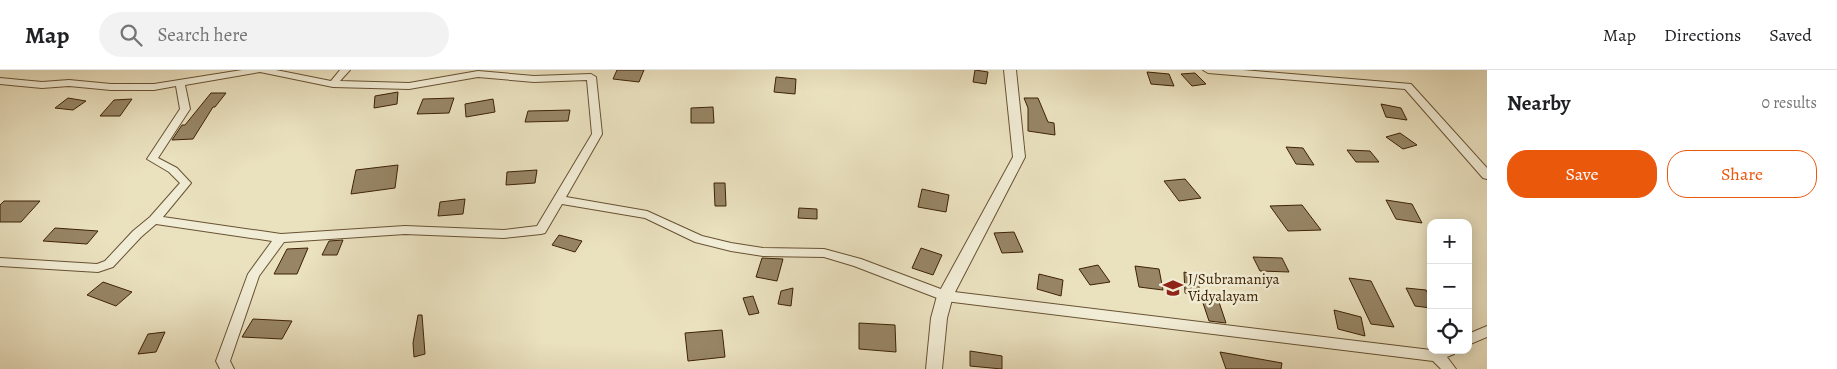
<!DOCTYPE html>
<meta charset="utf-8">
<style>
body{margin:0;font-family:Alegreya,serif;background:#f2f2f2;color:#202124}
.controls{position:absolute;right:15px;bottom:15px;display:grid;overflow:hidden;border-radius:10px;box-shadow:0 2px 12px #0003}
.controls button{width:45px;height:45px;display:grid;place-items:center;padding:0;border:0;border-bottom:1px solid #e0e0e0;background:#fff;color:#202124;font:25px sans-serif}
.list{margin:0;padding:0;list-style:none}
h2{display:flex;justify-content:space-between;align-items:center;height:65px;margin:0;padding:0 20px;font-size:21px}
h2 small{font-size:16px;font-weight:400;color:#757577}
.actions{display:flex;gap:10px;padding:15px 20px}
.actions a{flex:1;padding:11px 0;border:1px solid #ea580c;border-radius:20px;text-align:center;font-size:18px;color:#ea580c}
.actions .main{background:#ea580c;color:#fff}
.icon{flex:none;width:28px;height:28px;fill:none;stroke:currentColor;stroke-width:2;stroke-linecap:round;stroke-linejoin:round}
.map{position:relative;flex:none;width:1487px;height:299px;overflow:hidden}
header{display:flex;align-items:center;gap:30px;box-sizing:border-box;height:70px;padding:0 25px;background:#fff;border-bottom:1px solid #e0e0e0}
header strong{font-size:24px}
nav{display:flex;gap:28px;margin-inline-start:auto;font-size:18px}
.search{width:350px;height:45px;background:#f2f2f2;display:flex;align-items:center;gap:12px;box-sizing:border-box;padding:0 18px;border-radius:28px;color:#757577;font-size:19px}
main{display:flex}
aside{flex:1;background:#fff}
.map>svg:first-child{display:block}
.building{fill:#978565;stroke:#3d2203}
.lines{fill:none;stroke-linecap:round;stroke-linejoin:round}
.minor-casing{stroke:#685232;stroke-width:2}
.tertiary-casing{stroke:#685232;stroke-width:2}
.minor{fill:#f1ecd5;fill-rule:evenodd}
.tertiary{fill:#f1ecd5;fill-rule:evenodd}
.labels{text-anchor:middle;dominant-baseline:central;stroke-width:5;stroke-linejoin:round;paint-order:stroke}
.poi-label{font-size:15px;fill:#3d2203;stroke:#f1ecd5;text-anchor:start}
</style>
<header>
<strong>Map</strong>
<div class="search"><svg class="icon" aria-label="search" viewBox="0 0 24 24"><circle cx="10" cy="10" r="6"/><path d="M15 15l6 6"/></svg>Search here</div>
<nav><a>Map</a><a>Directions</a><a>Saved</a></nav>
</header>
<main>
<div class="map">
<svg width="1487" height="299" viewBox="0 0 1487 299">
<rect width="100%" height="100%" fill="#eae1bf"/>
<filter id="stains"><feTurbulence type="fractalNoise" baseFrequency=".004" numOctaves="4"/><feColorMatrix values="0 0 0 0 .2 0 0 0 0 .09 0 0 0 0 .02 0 0 0 .5 -.17"/></filter>
<radialGradient id="worn" r=".72"><stop offset=".6" stop-color="#630" stop-opacity="0"/><stop offset="1" stop-color="#630" stop-opacity=".3"/></radialGradient>
<!-- building -->
<path class="building" d="M617 0H644L639 12 613 9Z
M975 0 988 2 986 14 973 12Z
M1147 2 1169 4 1174 16 1151 14Z
M1195 3 1206 14 1192 16 1181 4Z
M776 7 796 9 795 24 774 22Z
M398 22 397 34 374 38 375 26Z
M211 23H226L215 37H213L193 69 172 70 182 55H185Z
M68 28 86 31 73 40 55 38Z
M454 28 449 43 417 44 423 29Z
M1024 28H1038L1048 52 1054 53 1055 65 1028 61V38Z
M132 29 120 46H100L114 30Z
M493 29 495 42 466 47 465 34Z
M1381 34 1401 38 1407 50 1386 47Z
M713 37 714 53H691V38Z
M570 40 568 51 525 52 528 41Z
M1400 63 1417 75 1403 79 1386 67Z
M1286 77 1303 78 1314 95 1296 94Z
M1347 80 1370 81 1379 92H1356Z
M398 95 395 118 351 124 356 100Z
M537 100 535 113 506 115 507 102Z
M1185 109 1201 128 1179 131 1164 111Z
M714 113H725L726 136H715Z
M922 119 949 125 946 142 918 137Z
M465 129 463 144 438 146 440 132Z
M1386 130 1412 134 1422 153 1396 149Z
M4 131H40L21 152H0V135Z
M1302 135 1321 160 1288 161 1270 136Z
M799 138 817 139V149L798 148Z
M55 158 98 161 87 174 43 171Z
M1014 162 1023 182 1002 183 994 163Z
M559 165 582 171 575 182 552 175Z
M343 170 337 185H322L329 171Z
M308 178 297 204H274L287 179Z
M921 178 942 185 933 205 912 198Z
M1253 187 1282 188 1289 202 1260 201Z
M762 188 783 189 777 211 756 207Z
M1098 195 1110 212 1090 215 1079 199Z
M1135 196 1159 199 1163 220 1139 217Z
M1184 202 1198 206 1200 227 1185 223Z
M1039 204 1063 210 1061 226 1037 219Z
M1349 208 1371 211 1394 257 1371 254Z
M103 212 132 222 116 236 87 225Z
M793 218 791 236 778 234 781 221Z
M1406 218 1426 220 1431 230V238L1415 236Z
M753 226 759 243 749 245 743 228Z
M1202 230 1219 232 1226 253 1209 251Z
M1334 240 1361 247 1365 266 1338 259Z
M418 245H422L425 284 414 287 413 273Z
M253 249 292 251 282 269 242 267Z
M859 253 895 255 896 282 859 279Z
M722 260 725 287 688 291 685 263Z
M165 262 156 282 138 284 148 264Z
M970 281 1002 286V299L970 296Z
M1220 282 1282 293 1281 299H1226Z"/>
<g class="lines">
<defs>
<path id="minor" d="M242 0H276L331 11 340 0H350L340 11 409 13 478 1 534 6 591 4 596 7 602 64 566 127 647 141 702 166 731 173 763 178 824 179 861 189 946 221 1431 280H1455L1454 284 1447 287 1456 299H1441L1433 291 945 231 854 196 824 187 763 186 731 181 695 172 645 148 562 134 545 163 541 164 504 168 405 164 284 172 259 206 230 291 234 299H220L216 291 248 204 272 171 156 154 141 167 113 197 98 202 0 196V188L97 194 105 191 133 161 150 147 180 113 169 102 147 89 180 39 176 16 154 20H111L69 16 42 18 0 14V8L42 12 69 10 111 14H154ZM260 2 333 17 409 19 478 7 534 12 587 10 592 64 537 156 504 160 405 156 281 164 163 147 191 113 177 98 158 88 190 39 185 15Z
M1203 0H1243L1411 14 1487 98V109L1483 108 1405 19 1208 3Z
M1487 256V267L1468 275V264Z"/>
<path id="tertiary" d="M1004 0H1016L1025 87 953 226 947 248 942 299H926L931 248 937 226 1013 87Z"/>
</defs>
<!-- minor casing -->
<use href="#minor" class="minor-casing"/>
<!-- tertiary casing -->
<use href="#tertiary" class="tertiary-casing"/>
<!-- minor -->
<use href="#minor" class="minor"/>
<!-- tertiary -->
<use href="#tertiary" class="tertiary"/>
</g>
<!-- icons -->
<defs>
<symbol id="school-bare" viewBox="-9 -9 18 18"><path d="M0-5L7-2L0 1L-7-2ZM-4 1L0 2.5L4 1V4Q0 6-4 4Z" fill="#8f2418" stroke="#f1ecd5" stroke-width="2.5" paint-order="stroke"/></symbol>
</defs>
<g fill-rule="evenodd">
<use href="#school-bare" x="1159" y="204" width="28" height="28"/>
</g>
<g class="labels">
<!-- poi labels -->
<g class="poi-label">
<text x="1188" y="209">J/Subramaniya<tspan x="1188" dy="17">Vidyalayam</tspan></text>
</g>
</g>
<rect width="100%" height="100%" filter="url(#stains)"/>
<rect width="100%" height="100%" fill="url(#worn)"/>
</svg>
<div class="controls">
<button>+</button>
<button>−</button>
<button><svg class="icon" aria-label="locate" viewBox="0 0 24 24"><circle cx="12" cy="12" r="6"/><path d="M12 2v4M12 18v4M2 12h4M18 12h4"/></svg></button>
</div>
</div>
<aside>
<h2>Nearby<small>0 results</small></h2>
<ul class="list">
</ul>
<div class="actions"><a class="main">Save</a><a>Share</a></div>
</aside>
</main>
